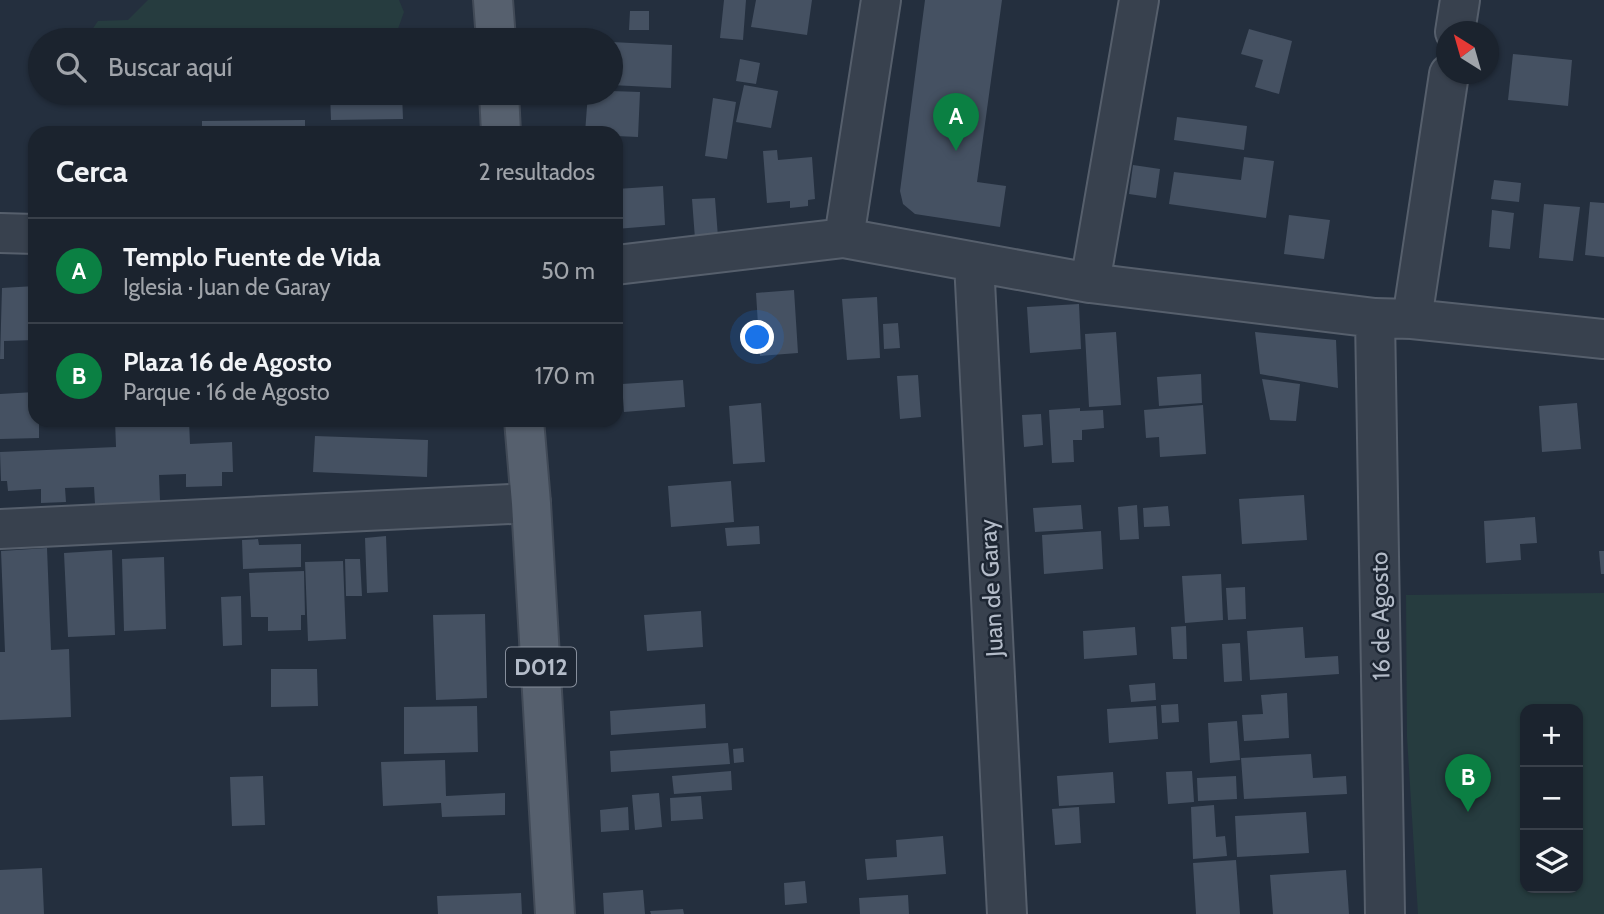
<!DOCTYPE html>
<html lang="es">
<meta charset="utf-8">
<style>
body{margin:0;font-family:Cabin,sans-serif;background:#242b36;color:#f1f3f6}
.controls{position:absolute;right:21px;bottom:21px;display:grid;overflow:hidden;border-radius:14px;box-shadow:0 2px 5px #0004}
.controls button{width:63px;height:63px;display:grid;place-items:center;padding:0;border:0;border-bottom:2px solid #39404a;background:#1b232e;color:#f1f3f6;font:35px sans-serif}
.compass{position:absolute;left:1436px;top:21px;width:63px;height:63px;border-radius:50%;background:#1b232e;box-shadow:0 2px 5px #0004;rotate:323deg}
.you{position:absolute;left:758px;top:338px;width:24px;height:24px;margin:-18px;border:5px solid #fff;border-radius:50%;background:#1a73e8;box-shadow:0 0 0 10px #1a73e833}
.badge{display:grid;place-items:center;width:46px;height:46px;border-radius:50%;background:#0b8043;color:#fff;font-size:23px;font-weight:700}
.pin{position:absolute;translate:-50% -58px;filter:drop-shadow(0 2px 4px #0008)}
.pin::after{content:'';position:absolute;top:37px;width:24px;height:21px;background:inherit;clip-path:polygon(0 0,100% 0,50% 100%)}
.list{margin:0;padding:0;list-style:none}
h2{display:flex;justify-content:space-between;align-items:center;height:91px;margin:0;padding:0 28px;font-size:30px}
h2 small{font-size:23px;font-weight:400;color:#a0a4aa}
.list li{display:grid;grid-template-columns:46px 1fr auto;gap:21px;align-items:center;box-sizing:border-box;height:105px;padding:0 28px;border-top:2px solid #39404a}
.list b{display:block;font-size:26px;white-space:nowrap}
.list p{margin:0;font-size:23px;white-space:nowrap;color:#a0a4aa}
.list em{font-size:23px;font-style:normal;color:#a0a4aa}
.icon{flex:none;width:38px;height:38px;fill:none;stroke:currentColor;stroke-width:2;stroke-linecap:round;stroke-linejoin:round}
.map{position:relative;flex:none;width:1604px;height:914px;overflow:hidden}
.search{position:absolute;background:#1b232e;box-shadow:0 2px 5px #0004;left:28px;top:28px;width:595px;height:77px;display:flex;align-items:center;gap:18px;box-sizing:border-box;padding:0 24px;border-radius:38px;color:#a0a4aa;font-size:26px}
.panel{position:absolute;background:#1b232e;box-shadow:0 2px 5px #0004;left:28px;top:126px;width:595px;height:301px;border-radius:21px}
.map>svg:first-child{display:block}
.green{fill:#263c3f;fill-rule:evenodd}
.building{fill:#455162}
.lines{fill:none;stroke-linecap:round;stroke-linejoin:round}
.minor-casing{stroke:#565f6c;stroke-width:42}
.major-casing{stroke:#414a57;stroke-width:42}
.minor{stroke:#38414e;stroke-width:38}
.major{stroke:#56606e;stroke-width:38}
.labels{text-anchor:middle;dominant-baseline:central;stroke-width:5;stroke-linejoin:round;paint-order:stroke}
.shield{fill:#1d2633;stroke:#878f9c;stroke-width:2}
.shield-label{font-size:23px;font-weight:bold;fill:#b4bcc9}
.street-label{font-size:24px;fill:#b4bcc9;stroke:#1d2633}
</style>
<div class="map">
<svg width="1604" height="914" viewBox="0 0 1604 914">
<rect width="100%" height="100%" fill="#242f3e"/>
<!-- green -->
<path class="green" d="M148 0H399L404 12 394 40H289L271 29 245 36 239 40H160L150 33 115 40H85L98 21 128 20Z
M186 93H218L215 105 189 96Z
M1604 593V914H1418L1407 737 1406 595ZM1525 709H1578V888H1525Z"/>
<!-- building -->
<path class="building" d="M724 0H746L743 40 720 38Z
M756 0H812L807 35 751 27Z
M925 0H1002L977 182 1006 186 1000 227 915 214 903 204 900 191Z
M630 11H649V30H629Z
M1249 29 1292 41 1279 94 1255 87 1263 60 1241 54Z
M611 42 672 45 671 88 611 85Z
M1513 54 1572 60 1568 106 1508 100Z
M740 59 760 63 756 84 736 81Z
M744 85 778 91 771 128 736 122Z
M611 91 640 92 638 137 616 136V133H585L588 93H611Z
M111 93H152V95L112 100Z
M245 93H308V102L245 103Z
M330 93H402L403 119 331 120Z
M713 98 736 102 727 159 705 156Z
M1177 117 1247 126 1244 150 1174 140Z
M305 120V133H202V121Z
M777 150 778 160 812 157 815 199 808 200V206L790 208V201L767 203 763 151Z
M1244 157 1274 161 1266 218 1169 204 1174 172 1241 180Z
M1133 165 1160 169 1156 198 1129 194Z
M1494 180 1521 183 1519 202 1491 199Z
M663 186 665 225 616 229V189Z
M715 198 718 237 695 239 692 199Z
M1590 202 1604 203V257L1585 255Z
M1544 204 1580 207 1573 261 1539 258Z
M1492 210 1514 213 1510 249 1489 247Z
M1289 215 1330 220 1324 259 1284 254Z
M35 286V340L4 341V359H0L2 288Z
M794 290 798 353 760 356 756 293Z
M877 297 880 358 847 360 842 299Z
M1079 304 1081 349 1030 353 1027 307Z
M898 323 900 348 884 349 883 324Z
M1116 332 1121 405 1089 407 1085 334Z
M1255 332 1336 340 1338 388 1260 374Z
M1201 374 1202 403 1159 406 1157 377Z
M918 375 921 417 900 419 897 376Z
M1262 379 1300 384 1296 421 1270 420Z
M683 380 685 407 624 412 622 384Z
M35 392V420H39V438L0 439V394Z
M761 403 765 462 733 464 729 406Z
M1577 403 1581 449 1542 452 1539 406Z
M1203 405 1206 454 1160 457 1159 437 1146 438 1144 410Z
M1080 408V411L1103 410 1104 428 1082 430V440H1073L1074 462 1052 463 1049 410Z
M1041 414 1043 445 1024 447 1022 415Z
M115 420H189L190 444 232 442 233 472H222V486L186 487V474L159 475 160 501 95 504 94 487 65 488 66 502 41 503V489L8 491 7 481H1L0 452 116 447Z
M315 436 428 440 427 477 313 472Z
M731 481 734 522 671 527 668 486Z
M1304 495 1307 540 1242 544 1239 499Z
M1081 505 1083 529 1035 532 1033 508Z
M1137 505 1139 539 1120 540 1118 507Z
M1168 506 1170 526 1144 527 1143 508Z
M1535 517 1537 543 1520 544 1521 560 1486 563 1484 521Z
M759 526 760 544 727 546 725 528Z
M1101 531 1103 569 1044 574 1042 535Z
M386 536 388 592 367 593 365 538Z
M258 539 259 545 301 544V567L243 569 242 540Z
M47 548 51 650 69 649 71 717 0 720V652H5L1 551Z
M112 550 115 635 68 637 64 553Z
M1599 551H1604V574H1601Z
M164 557 166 629 124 631 122 559Z
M345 559H360L362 596H346Z
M343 561 346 639 308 641 305 562Z
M304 571 305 615H301V630L268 631V617H251L249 573Z
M1221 574 1223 620 1185 623 1182 576Z
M1245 587 1246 619 1228 620 1226 588Z
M241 596 242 645 223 646 221 597Z
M701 611 703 647 647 651 644 615Z
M485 614 487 698 436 700 433 615Z
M1186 626 1187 659H1173L1171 627Z
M1135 627 1137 655 1084 659 1083 631Z
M1303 627 1305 658 1338 656 1339 674 1250 680 1247 631Z
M1240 643 1242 681 1224 682 1222 644Z
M271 669H317L318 706 271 707Z
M1155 683 1156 700 1131 702 1129 685Z
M1287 693 1289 738 1244 741 1242 715 1263 714 1261 695Z
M705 704 706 728 611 735 610 711Z
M1178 704 1179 722 1162 723 1161 705Z
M477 706 478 752 404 754V707Z
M1156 706 1158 739 1109 743 1107 709Z
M1237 721 1240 760 1210 763 1208 723Z
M728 743 730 764 611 772 610 751Z
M743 748 744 762 734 763 733 749Z
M1311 754 1313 778 1346 776 1347 794 1244 799 1241 758Z
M445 760 446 796 505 793V815L442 817 441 803 383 806 381 762Z
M731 771 732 790 674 794 672 776Z
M1192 771 1194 802 1168 804 1166 772Z
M1113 772 1115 803 1059 806 1057 776Z
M263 776 265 825 232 826 230 777Z
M1236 776 1237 799 1198 801 1197 778Z
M659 793 662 827 635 830 632 795Z
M701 796 703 819 671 821 670 798Z
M1214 805 1216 837 1225 836 1227 856 1193 859 1191 807Z
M628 807 629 830 601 832 600 810Z
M1079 807 1081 843 1055 845 1052 809Z
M1306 812 1309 853 1237 857 1235 816Z
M943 836 946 874 867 880 865 859 897 857 896 840Z
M1236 860 1240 914H1196L1193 863Z
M42 868 44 914H0V870Z
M1346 870 1349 914H1273L1270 875Z
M805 881 807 903 785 905 784 883Z
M643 890 645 914H604L603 893Z
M521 893 522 914H438L437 896Z
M908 895 909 914H860L859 898Z
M683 909 684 914H651L650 911Z"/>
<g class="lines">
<defs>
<path id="minor" d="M1455 32 1460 0
M0 233 35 234
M844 238 881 0
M974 262 1007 914
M616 265 844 238 1090 283 1375 318 1412 319 1604 339
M1090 283 1139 0
M1375 318 1385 914
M1412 319 1449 74
M0 529 531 503"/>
<path id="major" d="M493 0 496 40
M499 93 501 133
M524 420 531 503 555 914"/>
</defs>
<!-- minor casing -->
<use href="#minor" class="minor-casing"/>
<!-- major casing -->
<use href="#major" class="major-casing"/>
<!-- minor -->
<use href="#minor" class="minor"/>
<!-- major -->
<use href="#major" class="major"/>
</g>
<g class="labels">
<!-- shield labels -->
<rect class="shield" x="506" y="647.5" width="70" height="39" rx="5"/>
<g class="shield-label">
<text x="541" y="667">D012</text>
</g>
<!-- street labels -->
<g class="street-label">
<text transform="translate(991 588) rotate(-93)">Juan de Garay</text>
<text transform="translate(1380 616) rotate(-91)">16 de Agosto</text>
</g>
</g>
</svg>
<div class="controls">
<button>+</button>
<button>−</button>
<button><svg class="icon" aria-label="layers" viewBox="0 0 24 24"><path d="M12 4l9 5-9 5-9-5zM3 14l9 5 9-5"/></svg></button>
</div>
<svg class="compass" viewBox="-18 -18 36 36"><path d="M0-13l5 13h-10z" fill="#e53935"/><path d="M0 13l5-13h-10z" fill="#a0a4aa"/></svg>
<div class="you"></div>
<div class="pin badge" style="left:956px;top:151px">A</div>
<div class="pin badge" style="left:1468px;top:812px">B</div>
<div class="search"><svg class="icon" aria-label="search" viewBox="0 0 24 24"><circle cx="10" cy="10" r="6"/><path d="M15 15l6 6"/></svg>Buscar aquí</div>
<section class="panel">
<h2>Cerca<small>2 resultados</small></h2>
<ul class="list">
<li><span class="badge">A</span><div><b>Templo Fuente de Vida</b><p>Iglesia · Juan de Garay</p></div><em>50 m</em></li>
<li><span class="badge">B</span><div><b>Plaza 16 de Agosto</b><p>Parque · 16 de Agosto</p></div><em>170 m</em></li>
</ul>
</section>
</div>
